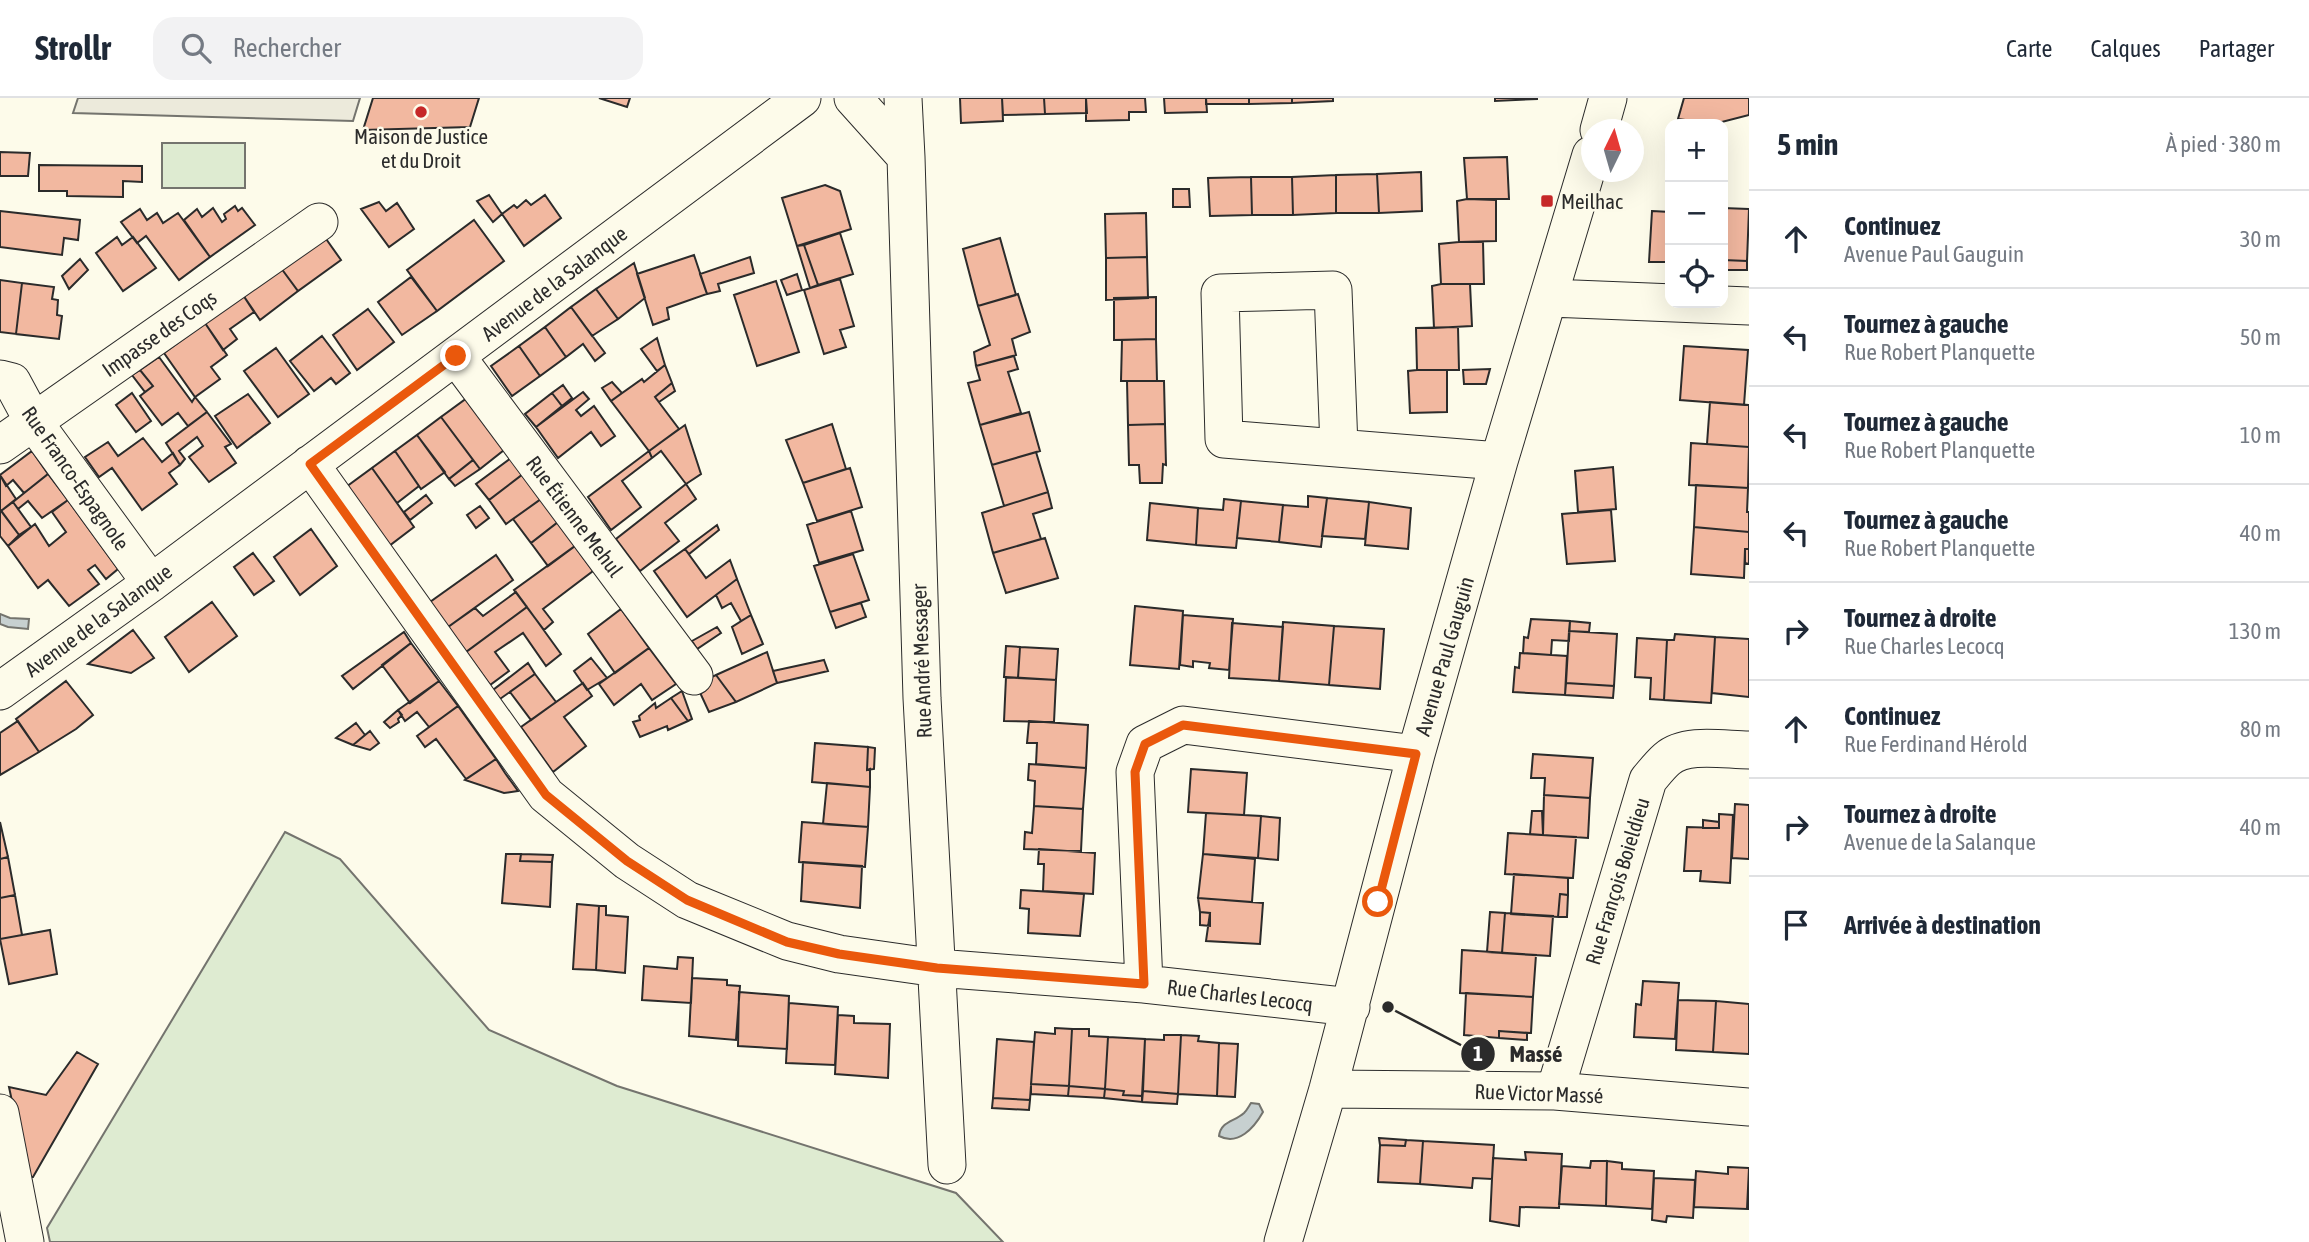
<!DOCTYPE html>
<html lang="fr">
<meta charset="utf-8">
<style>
body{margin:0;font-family:"Asap Condensed",sans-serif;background:#f2f2f3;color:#1f2937}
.controls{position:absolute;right:21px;top:21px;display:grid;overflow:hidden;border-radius:14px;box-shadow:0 7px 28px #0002}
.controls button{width:63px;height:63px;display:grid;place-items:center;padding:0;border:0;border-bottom:2px solid #e0e1e3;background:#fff;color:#1f2937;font:35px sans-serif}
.compass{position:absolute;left:1581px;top:21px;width:63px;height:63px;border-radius:50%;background:#fff;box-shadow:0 7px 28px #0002;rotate:5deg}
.stop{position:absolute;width:21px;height:21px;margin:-16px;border:5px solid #ea580c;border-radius:50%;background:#fff}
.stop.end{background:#ea580c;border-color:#fff;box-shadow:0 2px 7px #0008}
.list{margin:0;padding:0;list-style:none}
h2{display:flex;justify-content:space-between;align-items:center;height:91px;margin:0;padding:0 28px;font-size:30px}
h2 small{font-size:23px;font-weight:400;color:#747a83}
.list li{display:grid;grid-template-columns:46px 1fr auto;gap:21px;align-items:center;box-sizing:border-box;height:98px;padding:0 28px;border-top:2px solid #e0e1e3}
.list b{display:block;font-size:26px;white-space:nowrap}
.list p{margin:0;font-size:23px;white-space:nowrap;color:#747a83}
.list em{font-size:23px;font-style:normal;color:#747a83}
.icon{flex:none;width:38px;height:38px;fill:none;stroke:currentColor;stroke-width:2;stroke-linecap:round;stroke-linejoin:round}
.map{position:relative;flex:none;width:1749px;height:1144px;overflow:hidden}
header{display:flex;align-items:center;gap:42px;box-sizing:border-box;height:98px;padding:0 35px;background:#fff;border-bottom:2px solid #e0e1e3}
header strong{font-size:33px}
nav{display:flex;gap:38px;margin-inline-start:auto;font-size:24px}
.search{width:490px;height:63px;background:#f2f2f3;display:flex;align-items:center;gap:18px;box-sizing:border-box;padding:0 24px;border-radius:21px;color:#747a83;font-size:26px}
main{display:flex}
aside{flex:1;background:#fff}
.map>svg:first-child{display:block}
.green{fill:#deebd1;stroke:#74746e;stroke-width:2}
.parking{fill:#eceadb;stroke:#74746e;stroke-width:2}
.water{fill:#c7d0d0;stroke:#74746e;stroke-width:2}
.building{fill:#f2b8a0;stroke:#2b2b2b;stroke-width:2}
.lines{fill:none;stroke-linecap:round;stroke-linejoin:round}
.minor-casing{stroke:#2b2b2b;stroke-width:39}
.minor{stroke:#fdfbea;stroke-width:37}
.route{stroke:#ea580c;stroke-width:9}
.poi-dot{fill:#c62828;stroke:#fdfbea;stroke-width:2.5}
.labels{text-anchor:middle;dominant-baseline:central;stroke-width:5;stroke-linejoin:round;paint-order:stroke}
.poi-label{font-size:21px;fill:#2b2b2b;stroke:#fdfbea}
.street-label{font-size:21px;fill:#2b2b2b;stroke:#fdfbea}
.leader{fill:none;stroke:#2b2b2b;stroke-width:2.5}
.callout-dot{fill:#2b2b2b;stroke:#fdfbea;stroke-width:2.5}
.mark-label{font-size:21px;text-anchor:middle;font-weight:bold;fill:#fff}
.callout-label{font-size:23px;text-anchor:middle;font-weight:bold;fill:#2b2b2b;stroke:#fdfbea;stroke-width:5;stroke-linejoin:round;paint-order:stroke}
</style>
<header>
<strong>Strollr</strong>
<div class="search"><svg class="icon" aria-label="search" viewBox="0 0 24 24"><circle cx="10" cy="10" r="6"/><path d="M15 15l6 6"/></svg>Rechercher</div>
<nav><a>Carte</a><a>Calques</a><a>Partager</a></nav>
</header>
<main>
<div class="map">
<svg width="1749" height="1144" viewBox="0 0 1749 1144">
<rect width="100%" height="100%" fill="#fdfbea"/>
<!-- green -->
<path class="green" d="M162 45H245V90H162Z
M285 734 340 761 489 932 617 988 956 1095 1003 1144H50L47 1130Z"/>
<!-- parking -->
<path class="parking" d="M78 0H360L353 23 73 15Z"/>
<!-- water -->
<path class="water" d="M0 516 10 520 29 521 28 531 8 529 0 526Z
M1251 1005 1259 1006 1263 1014C1254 1030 1238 1048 1219 1038 1221 1023 1234 1024 1244 1015 1247 1012 1249 1008 1251 1005Z"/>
<!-- building -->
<path class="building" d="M373 0H479L470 29 363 32Z
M599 0H630L627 9Z
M960 0H1002L1003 23 961 25Z
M1002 0H1044L1045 16 1003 17Z
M1044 0H1086L1087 15 1045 16Z
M1086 0H1145L1146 14H1129V22L1086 23Z
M1164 0H1206L1207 14 1165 15Z
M1206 0H1249V6H1206Z
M1249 0H1292V5L1249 6Z
M1292 0H1333V3L1292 5Z
M1495 0H1537V1L1495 3Z
M1684 0H1749V17L1714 26 1678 21Z
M0 54 30 55 28 78H0Z
M1507 59 1509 101H1467L1464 60Z
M39 67 142 68V84L123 83V99L67 98V93H39Z
M1421 74 1422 113 1379 115 1377 76Z
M1377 76 1379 115H1336V77Z
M1336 77V115L1293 117 1292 79Z
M1251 79 1252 117 1210 118 1208 80Z
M1251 79H1292L1293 117H1252Z
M825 87 840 93 851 131 797 148 782 100Z
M1173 91H1189L1190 109H1173Z
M489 97 502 116 493 124 477 103Z
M545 97 561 120 524 148 502 116 514 107 517 110 526 102 531 107Z
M1467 101 1496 102V143L1459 144 1457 103Z
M379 104 386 113 397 105 414 131 389 149 361 111Z
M235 108 238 113 242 110 255 127 210 159 184 122 197 111 202 119 213 110 222 124 226 121 224 116Z
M1723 110 1749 111 1747 163 1723 162Z
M140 111 147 122 157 115 163 125 178 115 210 159 179 182 146 138 137 145 121 124Z
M0 113 80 122 78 142 64 140 62 157 0 149Z
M1652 113 1670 114V159L1666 164H1649Z
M1146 115 1147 159 1106 160 1105 116Z
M474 122 504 163 437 213 407 172Z
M840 135 853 176 818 187 804 147Z
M324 138 341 162 298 193 281 170Z
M117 139 122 147 133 139 156 170 123 193 96 155Z
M1000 140 1016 197 978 208 963 151Z
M1459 144H1483L1484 186H1441L1439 146Z
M804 147 818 187 810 190 797 148Z
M694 157 707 196 667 210 669 221 653 227 637 176Z
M750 159 754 175 718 186 720 193 707 196 700 176Z
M1147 159 1148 200 1106 202V160Z
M80 161 88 172 69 191 62 178Z
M1723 162 1747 163V172H1723Z
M634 165 645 200 618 221 596 191Z
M281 170 298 193 260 222 243 197Z
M797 176 802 192 787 197 781 182Z
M411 179 437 213 402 237 378 204Z
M840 181 854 228 840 232 846 249 824 256 804 192Z
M0 182 22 185 16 236 0 234Z
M776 183 799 254 757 268 734 197Z
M22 185 54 189 52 201 58 202 57 217 62 218 59 241 16 236Z
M1441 186H1470L1472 228 1434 230 1432 188Z
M596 191 618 221 592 238 571 209Z
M1018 196 1030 234 1012 241 1016 257 976 268 974 254 990 247 978 208Z
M243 197 254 214 230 231 237 241 223 252 205 225Z
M1156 199V241L1114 242V200Z
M571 209 605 255 595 263 583 246 566 259 545 229Z
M368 211 394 244 357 272 333 237Z
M205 225 227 257 211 269 220 281 195 299 164 255Z
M545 229 566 259 540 278 519 248Z
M1458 229 1459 272H1417L1416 230Z
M322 238 350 275 336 286 331 280 314 293 290 263Z
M657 240 665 267 657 273 641 251Z
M1156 241 1157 283H1121L1122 242Z
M519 248 540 278 512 298 491 268Z
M1684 248 1748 252 1744 307 1680 302Z
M276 250 309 296 278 319 244 273Z
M1014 258 1018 271 1008 274 1021 315 980 327 968 285 980 282 976 268Z
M159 259 192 304 195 299 207 314 188 328 178 315 162 327 140 298 153 288 140 272Z
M665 267 672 285 655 299 679 331 649 353 611 303 642 281 644 284Z
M1490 271 1486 286H1464L1463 272Z
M140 272 153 288 145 294 132 277Z
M1417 272H1447V314L1410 315 1408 273Z
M1127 283H1164L1165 326 1128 327Z
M612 284 622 295 611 303 602 290Z
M672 285 675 293 659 304 655 299Z
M563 287 572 300 562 308 552 295Z
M583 294 589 301 576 312 581 318 594 308 615 338 601 348 591 334 558 360 536 329Z
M132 295 151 323 136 334 116 307Z
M552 295 562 308 536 329 525 316Z
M248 296 270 325 237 350 215 318Z
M467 300 504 352 480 371 441 319Z
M1710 304 1749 307V349L1707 346Z
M207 314 231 346 225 349 236 365 209 384 189 359 203 348 197 339 179 353 185 361 180 367 166 345Z
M1029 314 1040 353 992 367 980 327Z
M441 319 473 362 449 381 417 337Z
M832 326 846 371 803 385 786 342Z
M1165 326 1166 367 1163 366 1162 385H1140L1139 367H1129L1128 327Z
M685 327 701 376 686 386 661 353 652 360 649 353Z
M417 337 445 374 421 391 395 353Z
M143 340 162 364 173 355 180 367 169 375 177 386 142 412 112 370 99 379 85 359 108 344 118 358Z
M1691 345 1749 349 1748 390 1689 387Z
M32 353 48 376 24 395 13 382 6 388 0 377Z
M395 353 419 388 397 405 372 370Z
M649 353 652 360 622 383 641 409 611 432 588 399Z
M1036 354 1048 394 1004 408 992 367Z
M511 360 523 376 489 402 476 386Z
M473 362 480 371 455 388 449 381Z
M1613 369 1616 411 1578 414 1575 373Z
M372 370 414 429 389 448 346 389Z
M850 370 862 409 817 423 803 385Z
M48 376 68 402 42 420 28 403 18 411 13 404Z
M523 376 541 401 506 426 489 402Z
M0 377 16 401 1 413 0 411Z
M686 386 696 401 665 425 679 443 640 473 616 441Z
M1696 387 1748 390 1747 414H1749V434L1694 429Z
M1048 394 1052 410 1033 416 1041 441 993 455 982 415Z
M426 397 432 405 410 422 404 414Z
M1308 398 1327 400 1321 449 1279 444 1283 407 1308 409Z
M1327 400 1369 404 1365 441 1322 438Z
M541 401 558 424 531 445 513 421Z
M1224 401 1241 403 1236 450 1196 447 1198 410 1223 412Z
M68 402 118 471 106 481 95 467 88 472 99 486 69 508 48 482 38 490 8 448 35 426 49 448 66 434 52 414Z
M1241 403 1283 407 1279 444 1237 440Z
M13 404 31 429 19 437 1 413Z
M1369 404 1411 410 1408 451 1365 447Z
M1150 405 1198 410 1196 447 1147 442Z
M480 408 489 420 476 430 467 417Z
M0 411 19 437 8 448 0 438Z
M1611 412 1615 463 1567 466 1562 416Z
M851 413 863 452 819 465 807 427Z
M558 424 575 448 548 468 531 445Z
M717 427 719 432 689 456 685 451Z
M1694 429 1749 434V451H1745L1744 480 1691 476Z
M311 431 337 468 300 497 274 459Z
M1045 440 1058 480 1006 495 993 455Z
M575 448 593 473 543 511 553 524 544 532 514 492Z
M685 451 706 480 730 462 737 481 687 519 654 473Z
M1745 451H1749V466L1745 465Z
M253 455 274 483 254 497 234 469Z
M853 456 869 502 830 514 814 468Z
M496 457 513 482 448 529 430 504Z
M737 481 751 517 741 523 731 505 722 510 716 497Z
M516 494 527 509 466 554 448 529 475 510 483 518Z
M212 504 237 538 189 574 165 539Z
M861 505 866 519 836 530 830 514Z
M1135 508 1183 513 1179 571 1130 567Z
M527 509 561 556 546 568 523 535 495 554 509 573 490 587 466 554Z
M621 511 649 550 615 575 588 536Z
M751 517 763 546 742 556 732 529Z
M1183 517 1233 521 1229 572 1209 570 1210 565 1193 563V569L1180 567Z
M1531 521 1570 523 1569 543 1552 542 1551 557 1523 555 1524 539 1528 540Z
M1570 523 1590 525 1589 534 1569 533Z
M1283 524 1334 528 1329 587 1279 583Z
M1232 525 1283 529 1279 583 1229 580Z
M1334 528 1384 531 1380 591 1329 587Z
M717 529 721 535 697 551 692 543Z
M133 532 154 560 131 575 88 566Z
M1569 533 1617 536 1614 588 1566 585Z
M404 534 411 545 353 591 342 578Z
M1675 536 1715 539 1711 605 1664 602 1667 542H1674Z
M1715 539 1749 541V599L1712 595Z
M1637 540 1667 542 1664 602 1650 601 1651 580 1635 579Z
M411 545 439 583 410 605 382 567Z
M1006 548 1020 549 1018 580 1004 579Z
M1020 549 1058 551 1056 582 1018 580Z
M649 550 676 586 652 602 641 586 614 607 599 586Z
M767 554 777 585 736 604 716 577Z
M1520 555 1567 558 1565 597 1513 594 1515 569 1519 570Z
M591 560 607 580 587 592 574 573Z
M824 562 828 573 777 585 773 573Z
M528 565 535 576 500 601 493 592Z
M535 576 556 604 531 622 510 594Z
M716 577 736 604 709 614 696 586Z
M1006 579 1056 582 1054 624 1004 623Z
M66 583 93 617 76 631 39 654 16 621Z
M439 583 458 608 429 629 417 614 405 623 398 612Z
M583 585 592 598 564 619 586 648 553 674 521 629Z
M1566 585 1614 588 1613 600 1565 597Z
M682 593 692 621 688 623 671 600Z
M671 600 688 623 668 632 667 628 640 639 633 624 640 622 639 618 655 605 656 610Z
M458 608 496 661 466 681 436 641 425 649 417 638Z
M398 612 402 617 398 621 399 624 390 630 384 624Z
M18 623 39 654 0 677V635Z
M1029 623 1088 627 1086 670 1036 666 1037 645H1027Z
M356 625 365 637 353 647 336 640Z
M370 633 379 645 370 652 353 647Z
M815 645 868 649 867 672 870 671V689L812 684Z
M868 649 875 650 874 671 867 672Z
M1533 656 1593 660 1590 700 1544 697 1545 680H1531Z
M496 661 505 675 518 693 504 695 465 682Z
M1029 666 1086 670 1083 711 1034 708 1035 683 1028 682Z
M1191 671 1247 675 1244 717 1188 714Z
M827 685 870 689 868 729 823 726Z
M1544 697 1590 700 1588 740 1543 737Z
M1735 706 1749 707V761L1732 760Z
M1034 708 1083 711 1081 753 1024 751 1025 734 1032 735Z
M1532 713H1542L1543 737 1530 736Z
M1206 715 1261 718 1258 760 1203 756Z
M1719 716 1733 717 1730 785 1700 783 1701 773H1684L1687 729 1719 730Z
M1261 718 1280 720 1278 762 1258 760Z
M1703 722 1719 724V730H1703Z
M0 724 8 759 0 761Z
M802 724 868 729 865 769 799 764Z
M1508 735 1576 739 1573 780 1505 776Z
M1039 751 1095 755 1093 796 1043 793 1044 766H1038Z
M506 756H521L520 763 552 764 550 809 502 805Z
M521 756 553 757 552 764 520 763Z
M1203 756 1255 761 1252 804 1198 800Z
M8 759 15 797 0 800V761Z
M803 764 862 768 860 810 801 803Z
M1514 776 1568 780V797L1560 796 1558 819 1511 816Z
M1021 792 1084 796 1080 838 1028 835 1029 811 1020 810Z
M1560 796 1568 797 1567 819H1558Z
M15 797 22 837 0 841V800Z
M1198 800 1263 805 1260 846 1206 843 1210 815 1200 814Z
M577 806 599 808 596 872 573 871Z
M599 808H606V817L628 819 625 875 596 872Z
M1200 814 1210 815V828L1200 827Z
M1490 814 1505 815 1502 855 1487 854Z
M1505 815 1553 818 1550 858 1502 855Z
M50 832 57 876 9 886 0 841Z
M1462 852 1536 857 1533 899 1460 895Z
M678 859 693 860 691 905 642 902 644 868 677 871Z
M692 880 727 882V887L740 888 736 942 689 938Z
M1643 883 1679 885 1675 941 1634 939 1636 906 1641 907Z
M739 894 789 898 787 951 738 948Z
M1466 895 1533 899 1531 935 1499 933V940L1464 937Z
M1678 902 1716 903 1713 954 1676 952Z
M1716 903 1749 906V956L1713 954Z
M789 905 838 909 835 967 786 965Z
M838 917 854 918V925L890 926 888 980 835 976Z
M1055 930 1072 931 1069 988 1031 986 1035 934 1055 936Z
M1072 931H1089V938L1108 939 1105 991 1069 988Z
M1499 933 1527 935V942L1499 940Z
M1164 937H1181L1178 996 1143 993 1145 941 1164 942Z
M1181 937 1199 938 1198 943 1219 945 1217 998 1178 996Z
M1108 939 1145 941 1142 998 1123 997 1124 993 1105 991Z
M997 941 1034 944 1030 1002 993 1000Z
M1219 945 1238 946 1235 999 1217 998Z
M77 954 98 966 33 1079H28L9 989 46 997Z
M1031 986 1069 988 1068 998 1031 996Z
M1069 988 1105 991 1104 1000 1068 998Z
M1105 991 1124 993 1123 997 1142 998V1004L1104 1000Z
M1143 993 1178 996 1177 1006 1142 1004Z
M993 1000 1030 1002 1029 1012 992 1010Z
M1379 1040 1406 1042 1405 1048 1380 1047Z
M1406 1042 1423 1043 1420 1086 1378 1084 1380 1047 1405 1048Z
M1423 1043 1494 1047 1492 1081 1473 1080 1472 1090 1420 1086Z
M1525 1054 1562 1056 1559 1110 1520 1109 1519 1128 1490 1123 1493 1060 1526 1062Z
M1591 1063H1607L1606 1108 1559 1106 1562 1068 1590 1070Z
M1607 1063 1622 1065V1071L1654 1073 1652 1111 1606 1108Z
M1728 1069 1749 1070 1747 1111 1694 1109 1696 1073 1728 1076Z
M1749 1070V1111H1747Z
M1654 1080 1695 1082 1693 1120 1667 1118 1666 1124 1652 1122Z"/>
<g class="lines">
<defs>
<path id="minor" d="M853 0 906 59
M903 0 906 59 922 600 947 1067
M1599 32 1608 0
M1550 200 1749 208
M456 258 694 578
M0 281 12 284 33 323 151 485
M0 347 319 124
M1339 349 1333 192 1220 195 1224 341 1499 363
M310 366 546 697 627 763 687 802 787 843 839 856 937 870 1144 886 1351 909
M0 593 151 485 802 0
M1144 886 1135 674 1145 646 1183 627 1416 656
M1328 991 1555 993 1749 1009
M1555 993 1648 682C1654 675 1660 667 1667 661 1686 644 1725 652 1749 652
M0 1015 25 1144
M1283 1144 1328 991 1416 656 1499 363 1591 57"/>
</defs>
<!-- minor casing -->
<use href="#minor" class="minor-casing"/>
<!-- minor -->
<use href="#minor" class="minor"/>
</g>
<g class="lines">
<!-- route -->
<path class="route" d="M456 258 310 366 546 697 627 763 687 802 787 844 839 856 937 870 1144 886 1135 674 1145 646 1183 627 1416 656 1378 804"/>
</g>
<!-- markers -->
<g class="poi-dot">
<circle cx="421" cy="14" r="7"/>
<rect x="1540" y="96" width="14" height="14" rx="3.5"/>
</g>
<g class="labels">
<!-- poi labels -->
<g class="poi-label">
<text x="421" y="38">Maison de Justice<tspan x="421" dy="24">et du Droit</tspan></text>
<text x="1561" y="103" text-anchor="start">Meilhac</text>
</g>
<!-- street labels -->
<g class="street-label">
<text transform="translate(554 185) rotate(-37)">Avenue de la Salanque</text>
<text transform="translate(159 235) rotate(-35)">Impasse des Coqs</text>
<text transform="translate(76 380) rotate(55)">Rue Franco-Espagnole</text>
<text transform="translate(575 418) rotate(53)">Rue Étienne Mehul</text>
<text transform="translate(98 522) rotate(-36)">Avenue de la Salanque</text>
<text transform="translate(1444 558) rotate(-74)">Avenue Paul Gauguin</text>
<text transform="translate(921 563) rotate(-92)">Rue André Messager</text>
<text transform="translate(1617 783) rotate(-73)">Rue François Boieldieu</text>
<text transform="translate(1240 897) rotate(7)">Rue Charles Lecocq</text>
<text transform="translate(1539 995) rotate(2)">Rue Victor Massé</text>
</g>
</g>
<!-- callouts -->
<path class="leader" d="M1388 909L1478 956"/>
<g class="callout-dot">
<circle cx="1388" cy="909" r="7"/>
<circle cx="1478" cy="956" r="18"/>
</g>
<g class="mark-label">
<text x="1478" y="963">1</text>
</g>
<g class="callout-label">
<text x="1536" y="964">Massé</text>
</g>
</svg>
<div class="controls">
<button>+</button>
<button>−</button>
<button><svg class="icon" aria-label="locate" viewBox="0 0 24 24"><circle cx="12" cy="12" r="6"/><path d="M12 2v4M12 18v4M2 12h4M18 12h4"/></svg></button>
</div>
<svg class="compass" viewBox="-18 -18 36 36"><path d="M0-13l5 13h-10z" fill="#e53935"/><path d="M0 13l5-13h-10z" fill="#747a83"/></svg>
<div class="stop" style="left:1378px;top:804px"></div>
<div class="stop end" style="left:456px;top:258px"></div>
</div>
<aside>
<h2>5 min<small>À pied · 380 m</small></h2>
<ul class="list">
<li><svg class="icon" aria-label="ahead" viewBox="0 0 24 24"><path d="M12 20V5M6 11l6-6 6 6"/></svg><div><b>Continuez</b><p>Avenue Paul Gauguin</p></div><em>30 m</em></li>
<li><svg class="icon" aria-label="left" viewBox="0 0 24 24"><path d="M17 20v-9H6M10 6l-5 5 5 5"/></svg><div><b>Tournez à gauche</b><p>Rue Robert Planquette</p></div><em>50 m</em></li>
<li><svg class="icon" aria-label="left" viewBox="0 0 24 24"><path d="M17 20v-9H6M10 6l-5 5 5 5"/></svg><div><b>Tournez à gauche</b><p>Rue Robert Planquette</p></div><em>10 m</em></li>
<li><svg class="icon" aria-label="left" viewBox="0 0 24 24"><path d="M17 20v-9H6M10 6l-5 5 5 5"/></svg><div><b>Tournez à gauche</b><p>Rue Robert Planquette</p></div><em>40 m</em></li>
<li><svg class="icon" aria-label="right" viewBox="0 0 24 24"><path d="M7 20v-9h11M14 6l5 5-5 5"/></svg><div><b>Tournez à droite</b><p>Rue Charles Lecocq</p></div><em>130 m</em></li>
<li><svg class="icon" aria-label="ahead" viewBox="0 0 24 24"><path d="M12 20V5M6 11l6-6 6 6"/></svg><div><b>Continuez</b><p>Rue Ferdinand Hérold</p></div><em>80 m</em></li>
<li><svg class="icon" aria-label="right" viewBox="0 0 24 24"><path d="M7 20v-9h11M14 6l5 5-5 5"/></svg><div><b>Tournez à droite</b><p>Avenue de la Salanque</p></div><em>40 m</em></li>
<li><svg class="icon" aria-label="arrive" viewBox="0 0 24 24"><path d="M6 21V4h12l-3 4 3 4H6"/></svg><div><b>Arrivée à destination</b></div></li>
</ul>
</aside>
</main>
